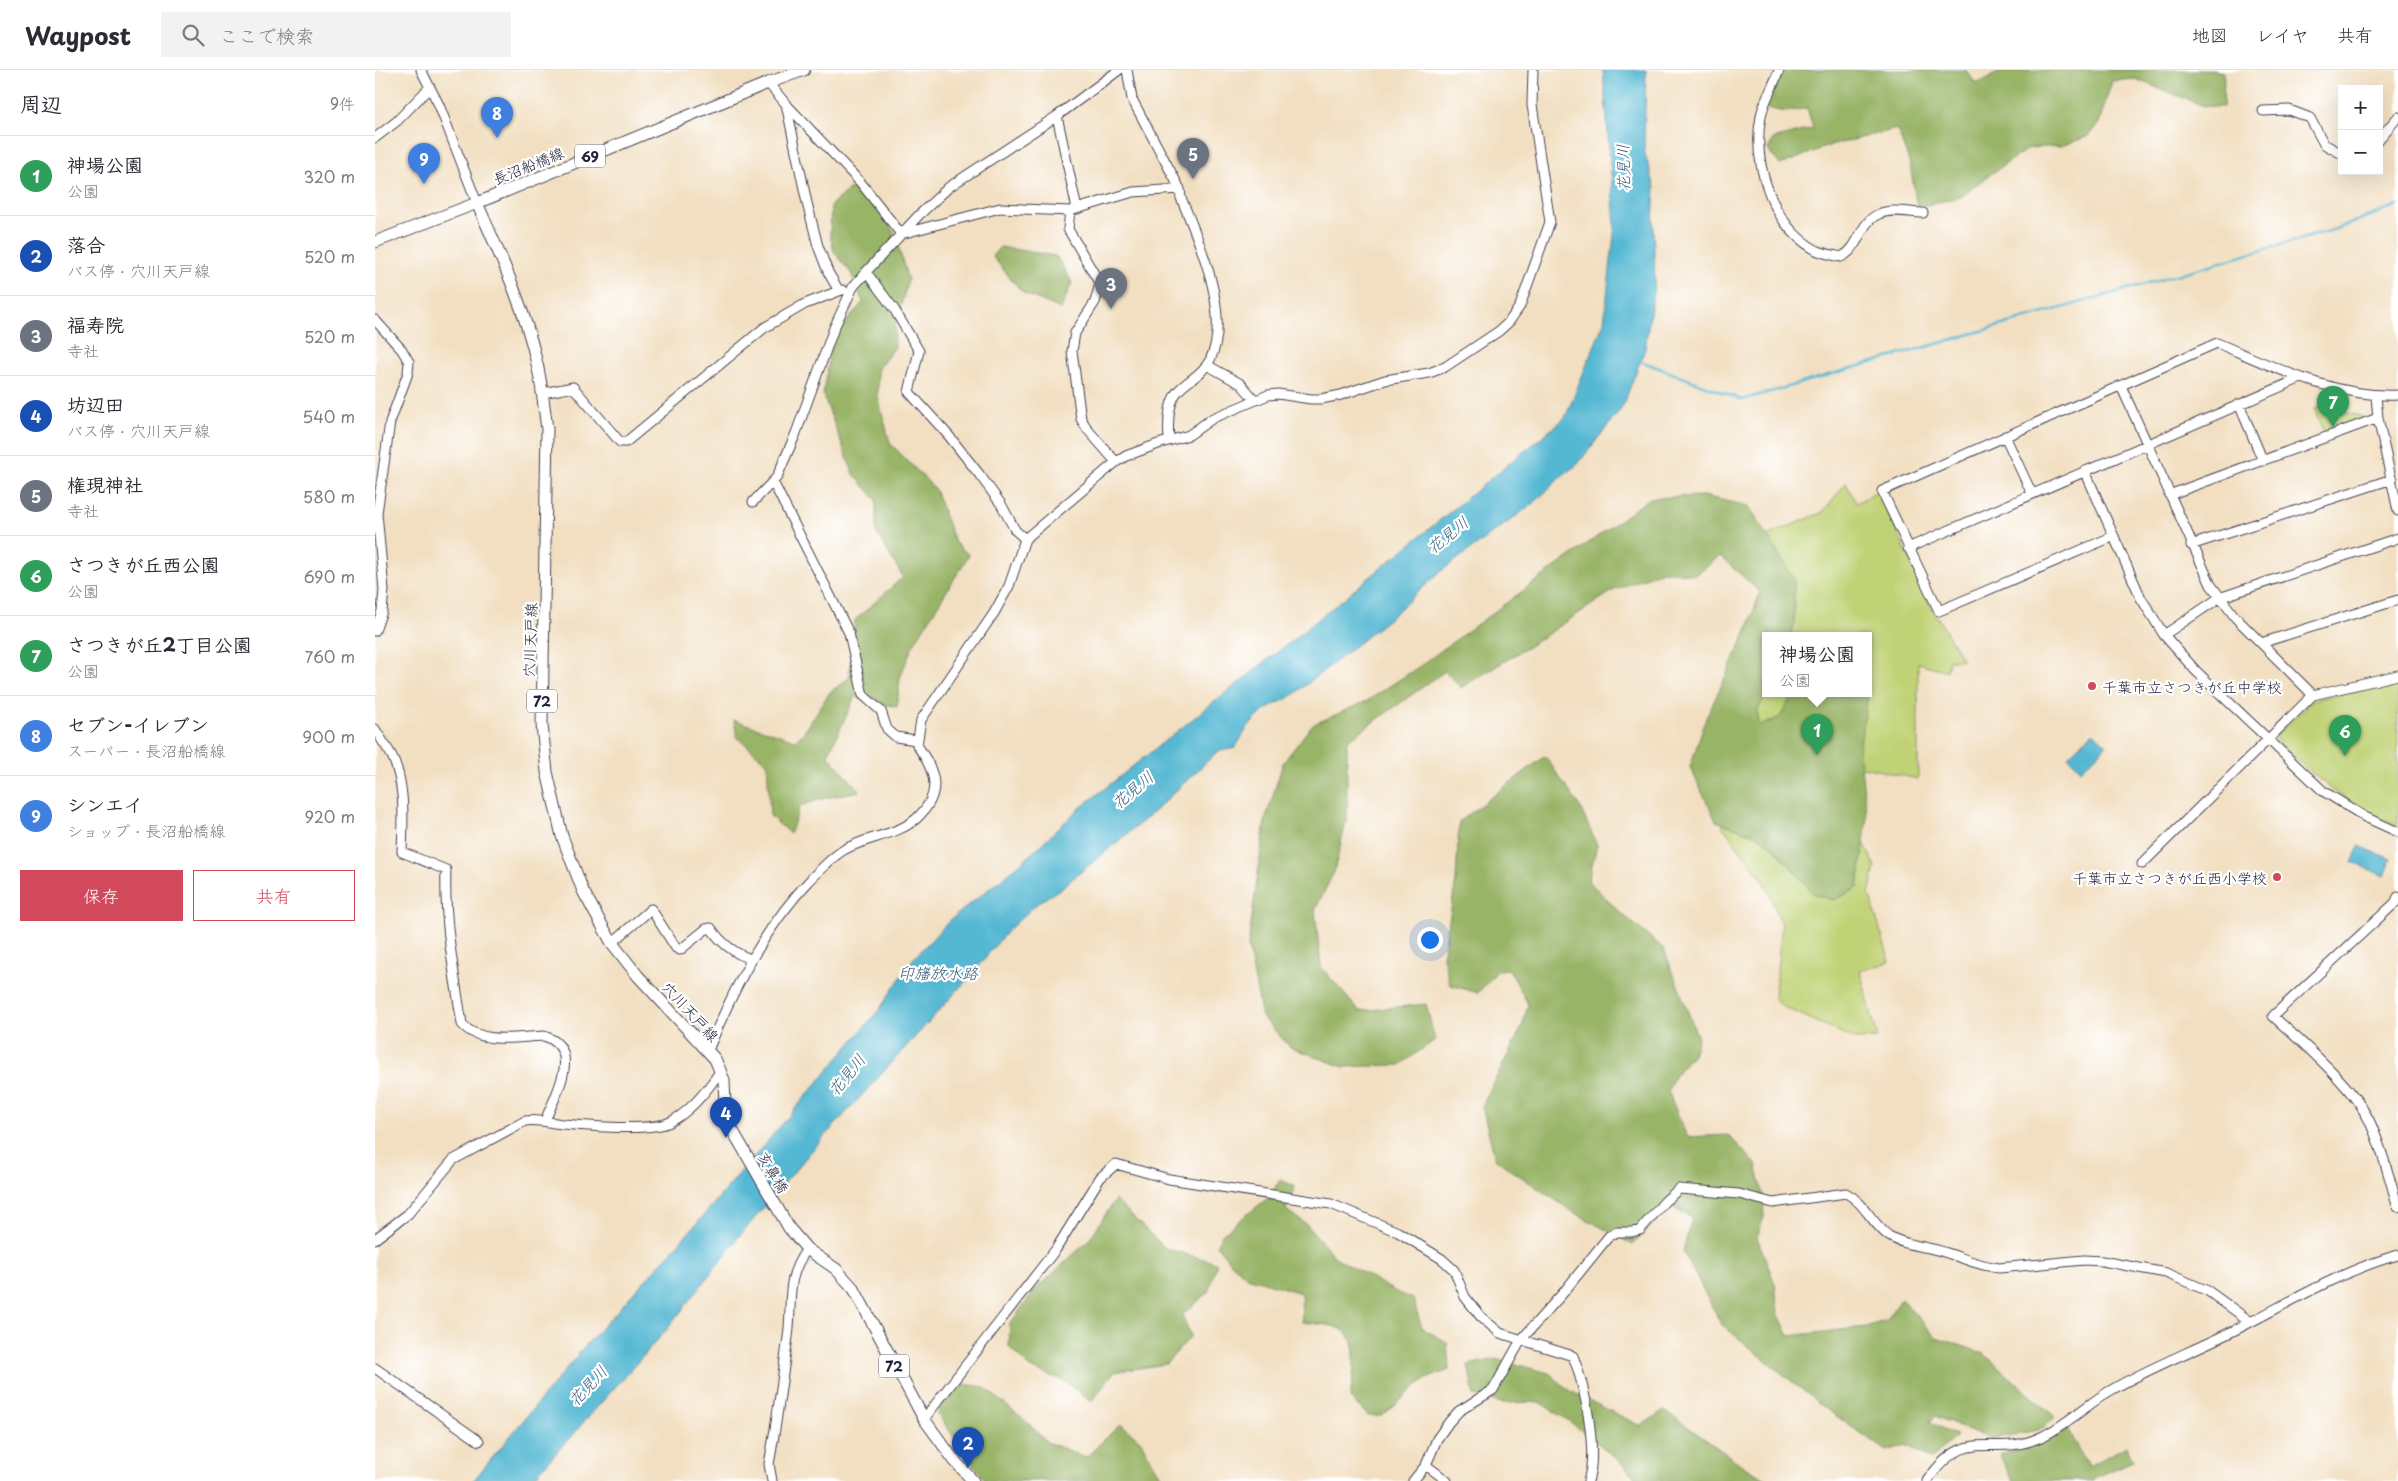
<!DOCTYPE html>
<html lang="ja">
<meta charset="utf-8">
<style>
body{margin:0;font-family:"Playpen Sans","Klee One",sans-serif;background:#f2f2f3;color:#2b2b33}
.controls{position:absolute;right:15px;top:15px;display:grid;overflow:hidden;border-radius:0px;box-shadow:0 5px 20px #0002}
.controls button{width:45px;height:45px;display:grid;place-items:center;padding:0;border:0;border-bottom:1px solid #e1e1e2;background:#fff;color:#2b2b33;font:25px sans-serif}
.you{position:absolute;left:1054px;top:869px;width:18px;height:18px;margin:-12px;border:4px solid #fff;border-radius:50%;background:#1a73e8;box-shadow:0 0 0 8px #1a73e833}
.badge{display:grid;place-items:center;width:32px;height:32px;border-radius:50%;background:#d1495b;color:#fff;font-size:16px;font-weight:700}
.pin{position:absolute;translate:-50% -41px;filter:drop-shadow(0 1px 2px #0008)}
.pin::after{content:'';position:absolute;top:26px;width:18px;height:15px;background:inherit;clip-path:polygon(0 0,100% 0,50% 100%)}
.popup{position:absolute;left:1387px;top:562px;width:110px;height:65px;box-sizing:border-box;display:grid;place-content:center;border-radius:0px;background:#fff;filter:drop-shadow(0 1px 4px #0005);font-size:16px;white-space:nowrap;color:#7c7c81}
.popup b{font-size:19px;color:#2b2b33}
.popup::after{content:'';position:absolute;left:50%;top:100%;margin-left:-10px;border:10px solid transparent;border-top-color:#fff}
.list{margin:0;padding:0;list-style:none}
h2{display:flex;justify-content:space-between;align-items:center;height:65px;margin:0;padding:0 20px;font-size:21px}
h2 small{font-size:16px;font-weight:400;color:#7c7c81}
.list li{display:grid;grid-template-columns:32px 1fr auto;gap:15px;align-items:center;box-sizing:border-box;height:80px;padding:0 20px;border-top:1px solid #e1e1e2}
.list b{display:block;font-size:19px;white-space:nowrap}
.list p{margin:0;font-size:16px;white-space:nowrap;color:#7c7c81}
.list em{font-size:16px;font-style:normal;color:#7c7c81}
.actions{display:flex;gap:10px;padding:15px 20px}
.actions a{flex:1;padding:11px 0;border:1px solid #d1495b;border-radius:0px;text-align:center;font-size:18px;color:#d1495b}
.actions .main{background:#d1495b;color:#fff}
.icon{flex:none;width:28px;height:28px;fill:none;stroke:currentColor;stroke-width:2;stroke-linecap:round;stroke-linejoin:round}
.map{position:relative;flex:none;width:2023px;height:1411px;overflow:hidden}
header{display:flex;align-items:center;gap:30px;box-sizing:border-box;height:70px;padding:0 25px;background:#fff;border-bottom:1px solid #e1e1e2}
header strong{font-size:24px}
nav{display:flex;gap:28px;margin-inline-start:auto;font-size:18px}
.search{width:350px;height:45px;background:#f2f2f3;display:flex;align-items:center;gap:12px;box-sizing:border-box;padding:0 18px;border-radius:0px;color:#7c7c81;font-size:19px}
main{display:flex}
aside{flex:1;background:#fff}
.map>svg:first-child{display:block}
.green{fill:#c0d275;stroke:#717a58}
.forest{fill:#98b466;stroke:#5d6b50}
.water{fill:#54b8d3;stroke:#3b6d87}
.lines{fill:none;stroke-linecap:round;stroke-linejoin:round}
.stream{stroke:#54b8d3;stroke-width:2.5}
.minor-casing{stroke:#413e4f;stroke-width:11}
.major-casing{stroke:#413e4f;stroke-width:13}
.minor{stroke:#fff;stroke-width:9}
.major{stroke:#fff;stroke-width:11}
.poi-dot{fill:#d1495b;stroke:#fff;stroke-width:2}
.labels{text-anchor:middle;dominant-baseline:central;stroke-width:4.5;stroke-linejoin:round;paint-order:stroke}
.shield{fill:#fff;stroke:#646476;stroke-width:1}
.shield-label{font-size:14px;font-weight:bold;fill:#22223b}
.street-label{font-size:15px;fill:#22223b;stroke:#fff}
.poi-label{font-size:15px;fill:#22223b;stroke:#fff;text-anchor:start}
.water-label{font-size:16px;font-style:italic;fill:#365e78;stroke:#fff}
</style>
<header>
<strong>Waypost</strong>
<div class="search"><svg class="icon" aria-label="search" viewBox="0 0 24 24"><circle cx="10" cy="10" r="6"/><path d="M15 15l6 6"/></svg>ここで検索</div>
<nav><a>地図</a><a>レイヤ</a><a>共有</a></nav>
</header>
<main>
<aside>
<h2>周辺<small>9件</small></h2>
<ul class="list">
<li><span class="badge" style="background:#2e9e5b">1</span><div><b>神場公園</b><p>公園</p></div><em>320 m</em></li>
<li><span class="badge" style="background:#1a4fb4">2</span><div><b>落合</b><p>バス停 · 穴川天戸線</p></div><em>520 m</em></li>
<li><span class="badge" style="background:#6b7280">3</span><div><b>福寿院</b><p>寺社</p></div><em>520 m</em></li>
<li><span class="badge" style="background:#1a4fb4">4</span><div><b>坊辺田</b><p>バス停 · 穴川天戸線</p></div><em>540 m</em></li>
<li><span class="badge" style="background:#6b7280">5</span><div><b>権現神社</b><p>寺社</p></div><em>580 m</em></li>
<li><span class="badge" style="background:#2e9e5b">6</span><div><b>さつきが丘西公園</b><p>公園</p></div><em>690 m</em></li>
<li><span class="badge" style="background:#2e9e5b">7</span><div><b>さつきが丘2丁目公園</b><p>公園</p></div><em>760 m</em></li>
<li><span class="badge" style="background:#3f7fe0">8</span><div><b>セブン-イレブン</b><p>スーパー · 長沼船橋線</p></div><em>900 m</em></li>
<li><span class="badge" style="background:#3f7fe0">9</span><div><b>シンエイ</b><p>ショップ · 長沼船橋線</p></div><em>920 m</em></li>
</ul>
<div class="actions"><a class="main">保存</a><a>共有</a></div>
</aside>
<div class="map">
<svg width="2023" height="1411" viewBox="0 0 2023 1411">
<rect width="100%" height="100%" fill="#fff"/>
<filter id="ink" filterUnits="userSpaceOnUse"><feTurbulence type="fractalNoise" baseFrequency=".02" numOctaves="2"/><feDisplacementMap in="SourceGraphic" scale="10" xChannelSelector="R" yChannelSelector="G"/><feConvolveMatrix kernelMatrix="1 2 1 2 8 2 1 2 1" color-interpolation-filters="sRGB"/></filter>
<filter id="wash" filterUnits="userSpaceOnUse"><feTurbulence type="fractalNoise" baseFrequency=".0096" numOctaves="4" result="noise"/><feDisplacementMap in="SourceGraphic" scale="20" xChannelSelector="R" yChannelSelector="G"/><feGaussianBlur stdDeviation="1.12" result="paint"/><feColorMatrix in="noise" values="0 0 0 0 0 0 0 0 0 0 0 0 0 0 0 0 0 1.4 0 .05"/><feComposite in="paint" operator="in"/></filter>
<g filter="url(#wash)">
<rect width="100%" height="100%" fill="#f2dfc1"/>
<!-- green -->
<path class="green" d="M1945 337 1986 346 1988 350 1950 365 1939 339Z
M1471 413 1481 433 1504 421 1553 531 1588 590H1574L1572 601 1543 593V709L1488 697 1468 725 1500 797 1494 824 1515 892 1485 901 1503 968 1480 969 1406 936 1399 928 1407 854 1387 808 1348 757 1341 711 1391 591V624H1493V566H1406L1377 472 1448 442Z
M2023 610V757C1971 734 1941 709 1901 670V665L1938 630Z"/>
<!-- forest -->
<path class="forest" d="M1407 0H1591L1601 14 1629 0H1837L1849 2 1848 37 1829 36 1760 9 1737 11 1724 53 1712 67 1686 76 1654 78 1616 104 1586 127 1542 137 1535 94 1522 59 1453 76 1405 95 1393 80 1398 69 1438 58 1432 38 1411 42 1391 38Z
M483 115 519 162 533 210 520 257V277L503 299V327L515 373 560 419 580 473 594 485 537 577 525 608 522 637 480 627 453 685 485 721 450 728 425 736 415 764 395 746 392 693 362 667 359 650 420 670 428 664 455 622 474 608 480 550 528 507 501 462V430L478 403 448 325 457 269 488 232 476 203 459 182 455 165 456 135 473 120Z
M625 177 681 186 697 212 686 239 648 223 617 186Z
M1328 426 1374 436 1419 509V557L1415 566H1391V624L1382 642 1385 656 1405 647 1418 624H1493L1484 681 1492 748 1483 818 1459 830 1440 825 1401 780 1384 766 1341 751 1315 697 1331 648 1371 563 1385 522 1345 486 1320 505 1288 501 1239 520 1164 570 1086 618 1070 601 972 671V748L959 802 940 840 946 897 984 941 1051 934 1060 970 1025 995 968 997 915 977 887 947 873 876 890 751 908 693 937 655 992 631 1045 596 1275 428Z
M1170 686 1205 737 1222 775 1213 811 1246 843 1289 879 1323 968 1318 984 1299 1006 1293 1021 1312 1067 1353 1065 1381 1094 1388 1124 1389 1147 1382 1167 1400 1214 1403 1243 1414 1266 1491 1257 1512 1250 1526 1229 1561 1267 1608 1283 1680 1347 1668 1359 1616 1369 1560 1346 1555 1352 1582 1366 1556 1389 1531 1375 1512 1381 1451 1339 1346 1254 1308 1181 1317 1148 1295 1136 1258 1175 1195 1140 1120 1089 1107 1036 1147 957 1153 934 1134 899 1123 900 1103 923 1075 915 1068 886 1081 810 1084 752Z
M905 1110 920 1116 911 1140 931 1154 960 1187 1019 1221 1038 1229 1047 1258 1072 1272 1074 1300 1049 1310 1007 1346H993L975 1328C977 1309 987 1270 966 1259 956 1254 939 1254 927 1252L926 1223 872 1207 855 1192 842 1176 847 1164 893 1128Z
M740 1130 790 1178 842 1193 833 1223 807 1245 816 1266 791 1294 739 1302 717 1331 687 1310 655 1298 634 1277 635 1253 660 1220 714 1170Z
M1120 1289 1174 1303 1195 1321 1266 1356 1289 1340 1371 1398 1395 1411H1265L1235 1383 1194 1351 1164 1332 1127 1333 1099 1326 1093 1295Z
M589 1314 609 1317 653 1353 672 1372 711 1387 746 1354 765 1370 789 1411H611L563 1345 566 1329Z
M1693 1358 1713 1396 1752 1376 1758 1391 1719 1408 1717 1411H1638L1624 1384 1654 1377Z"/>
<!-- water -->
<path class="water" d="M1228 0H1271L1269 81 1280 117 1278 153 1280 209 1270 279 1247 338 1202 395 1189 404 1159 433 1065 502 1016 547 917 626 890 640 873 657 860 678 842 682 773 747 685 819 664 832 633 860 591 911 440 1077 363 1168 294 1257 156 1411H98L210 1276 315 1161 432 1025 504 940 538 889 574 851 646 793 705 738 919 569 1190 348 1229 252 1240 156Z
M1718 662 1732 675 1706 700 1693 686Z
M1984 776 2016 789 2009 806 1977 792Z"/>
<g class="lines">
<!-- stream -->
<path class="stream" d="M1263 290 1367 330 1961 159 2023 135"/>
</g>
</g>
<g filter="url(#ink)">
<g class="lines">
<defs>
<path id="minor" d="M46 0 64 35 102 133
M752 0 757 29 805 119 806 128C824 170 857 246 835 290 826 307 808 312 800 325 793 337 793 357 794 370
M1404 0C1399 16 1389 30 1386 46 1377 93 1397 156 1441 180 1449 184 1458 185 1466 187 1485 179 1484 152 1504 144 1516 138 1535 143 1548 143
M393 13 411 34 432 133 443 176 453 202 464 221 468 220
M411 34 486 113 526 164 625 138 695 141
M1888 41 1914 40 1935 48 1949 74 1967 84
M682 46 702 139
M0 68 22 51 55 17
M2004 69 2023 47
M491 202 519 239 544 281 534 322 574 366 604 404 626 434 640 460 650 469
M0 250 27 280 34 292 33 303 15 352 2 443 9 520 7 541 0 561
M832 295 866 314 880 330
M1746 316 1836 515 1860 547 1938 625
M168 323 198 317 245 372H251L389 258 430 234 464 221
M2001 326 2003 348 2023 441
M1864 334 1888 391
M1630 366 1657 424
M741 392 713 360 706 349 697 281 700 263 720 232 725 214 693 159 695 141 758 122 805 119
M1710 401 1766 528 1789 565 1821 601 1948 721 1990 747 2023 762
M398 412 474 563 488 625 506 641 512 659 521 667 541 670
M1794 425 2003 348
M378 432 402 407 421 363 459 258 478 217 491 202 544 145 574 117 682 46 744 0
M1739 466 1564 541 1507 421 1842 273C1899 297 1960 328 2023 325
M1816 475 2017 409
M1533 478 1926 308
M1789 565 1844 528 2023 468
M1886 573 2023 530
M0 659C5 668 12 677 17 686 31 715 28 751 27 782L71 800C69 853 79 902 87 954 105 975 144 967 169 966 209 979 180 1025 170 1051
M1767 794 1938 625 2023 605
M2023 827 2020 833 1898 946C1929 975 1975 1013 1994 1050 2007 1077 2014 1108 2023 1137
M237 873 276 839 301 878 305 880 331 859 336 858C345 872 360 884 376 889
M333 980C359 918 389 858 436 809 445 800 455 789 467 781 490 766 526 766 545 745 569 720 558 698 542 675L546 650 619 543 634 516 650 469 741 392 751 386 783 374 814 365 838 348 893 325 903 324 936 329H946L966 325 1010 310 1054 303 1070 297 1124 261 1134 252 1145 236 1175 152 1157 35 1158 0
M0 1169 33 1144 78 1090 150 1051C164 1049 175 1053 188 1054 213 1056 274 1062 295 1052 315 1042 334 1018 346 1000
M0 1298 104 1371
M549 1349 681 1179 725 1108 741 1094 794 1109 956 1134 1023 1162 1067 1189 1079 1200 1090 1227 1106 1247 1125 1263 1198 1286C1210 1316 1223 1381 1213 1411
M1051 1395 1072 1411
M397 1411 394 1394C402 1352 407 1310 413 1267 418 1232 409 1210 432 1179
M1038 1411 1051 1395 1062 1369 1074 1352 1084 1341 1118 1320 1146 1270 1188 1223 1234 1166 1242 1162H1257L1265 1160 1290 1131 1304 1119 1364 1124 1398 1133 1471 1123C1490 1133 1497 1154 1514 1166 1530 1176 1552 1176 1569 1182 1588 1188 1604 1196 1624 1198L1709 1190 1727 1191 1791 1203 1833 1221 1876 1252
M1552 1411C1593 1352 1616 1390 1666 1367 1692 1355 1713 1333 1738 1319 1776 1297 1818 1281 1858 1261 1912 1234 1965 1201 2023 1185"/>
<path id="major" d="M102 133C125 185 150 238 162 294 167 315 169 337 172 359L167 655 172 702 187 766 208 821 224 850 237 873 263 906 340 989 349 1010 350 1036 355 1056 414 1158 432 1179 461 1199 479 1219 549 1349 579 1390 598 1411
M0 172 102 133 393 13 429 0"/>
</defs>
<!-- minor casing -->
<use href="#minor" class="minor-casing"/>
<!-- major casing -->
<use href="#major" class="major-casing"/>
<!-- minor -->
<use href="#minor" class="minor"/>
<!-- major -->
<use href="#major" class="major"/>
</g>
</g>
<!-- markers -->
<g class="poi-dot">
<circle cx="1717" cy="616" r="5"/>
<circle cx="1902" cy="807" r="5"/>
</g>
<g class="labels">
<!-- shield labels -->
<g class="shield">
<rect x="200" y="74.5" width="30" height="23" rx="4"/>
<rect x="152" y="619.5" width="30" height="23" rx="4"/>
<rect x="504" y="1284.5" width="30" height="23" rx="4"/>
</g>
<g class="shield-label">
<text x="215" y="86">69</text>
<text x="167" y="631">72</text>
<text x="519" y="1296">72</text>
</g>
<!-- street labels -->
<g class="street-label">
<text transform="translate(153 95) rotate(-22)">長沼船橋線</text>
<text transform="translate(154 570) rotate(-88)">穴川天戸線</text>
<text transform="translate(316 941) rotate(47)">穴川天戸線</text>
<text transform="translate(399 1102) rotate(59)">亥鼻橋</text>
</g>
<!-- poi labels -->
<g class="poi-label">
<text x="1727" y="616">千葉市立さつきが丘中学校</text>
<text x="1892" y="807" text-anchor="end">千葉市立さつきが丘西小学校</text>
</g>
<!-- water labels -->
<g class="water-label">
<text transform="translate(1247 98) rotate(-91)">花見川</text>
<text transform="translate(1072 464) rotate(-39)">花見川</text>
<text transform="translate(757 719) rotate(-40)">花見川</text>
<text x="563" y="902">印旛放水路</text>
<text transform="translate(471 1004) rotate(-51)">花見川</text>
<text transform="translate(212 1315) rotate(-47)">花見川</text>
</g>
</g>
</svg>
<div class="controls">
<button>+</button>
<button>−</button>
</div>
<div class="you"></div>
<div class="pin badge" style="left:1442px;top:685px;background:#2e9e5b">1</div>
<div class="popup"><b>神場公園</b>公園</div>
<div class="pin badge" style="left:593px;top:1398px;background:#1a4fb4">2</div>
<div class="pin badge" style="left:736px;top:239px;background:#6b7280">3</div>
<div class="pin badge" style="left:351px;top:1068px;background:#1a4fb4">4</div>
<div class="pin badge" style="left:818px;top:109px;background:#6b7280">5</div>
<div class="pin badge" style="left:1970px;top:686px;background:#2e9e5b">6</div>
<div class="pin badge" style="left:1958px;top:357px;background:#2e9e5b">7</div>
<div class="pin badge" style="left:122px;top:68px;background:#3f7fe0">8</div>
<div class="pin badge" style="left:49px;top:114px;background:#3f7fe0">9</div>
</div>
</main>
